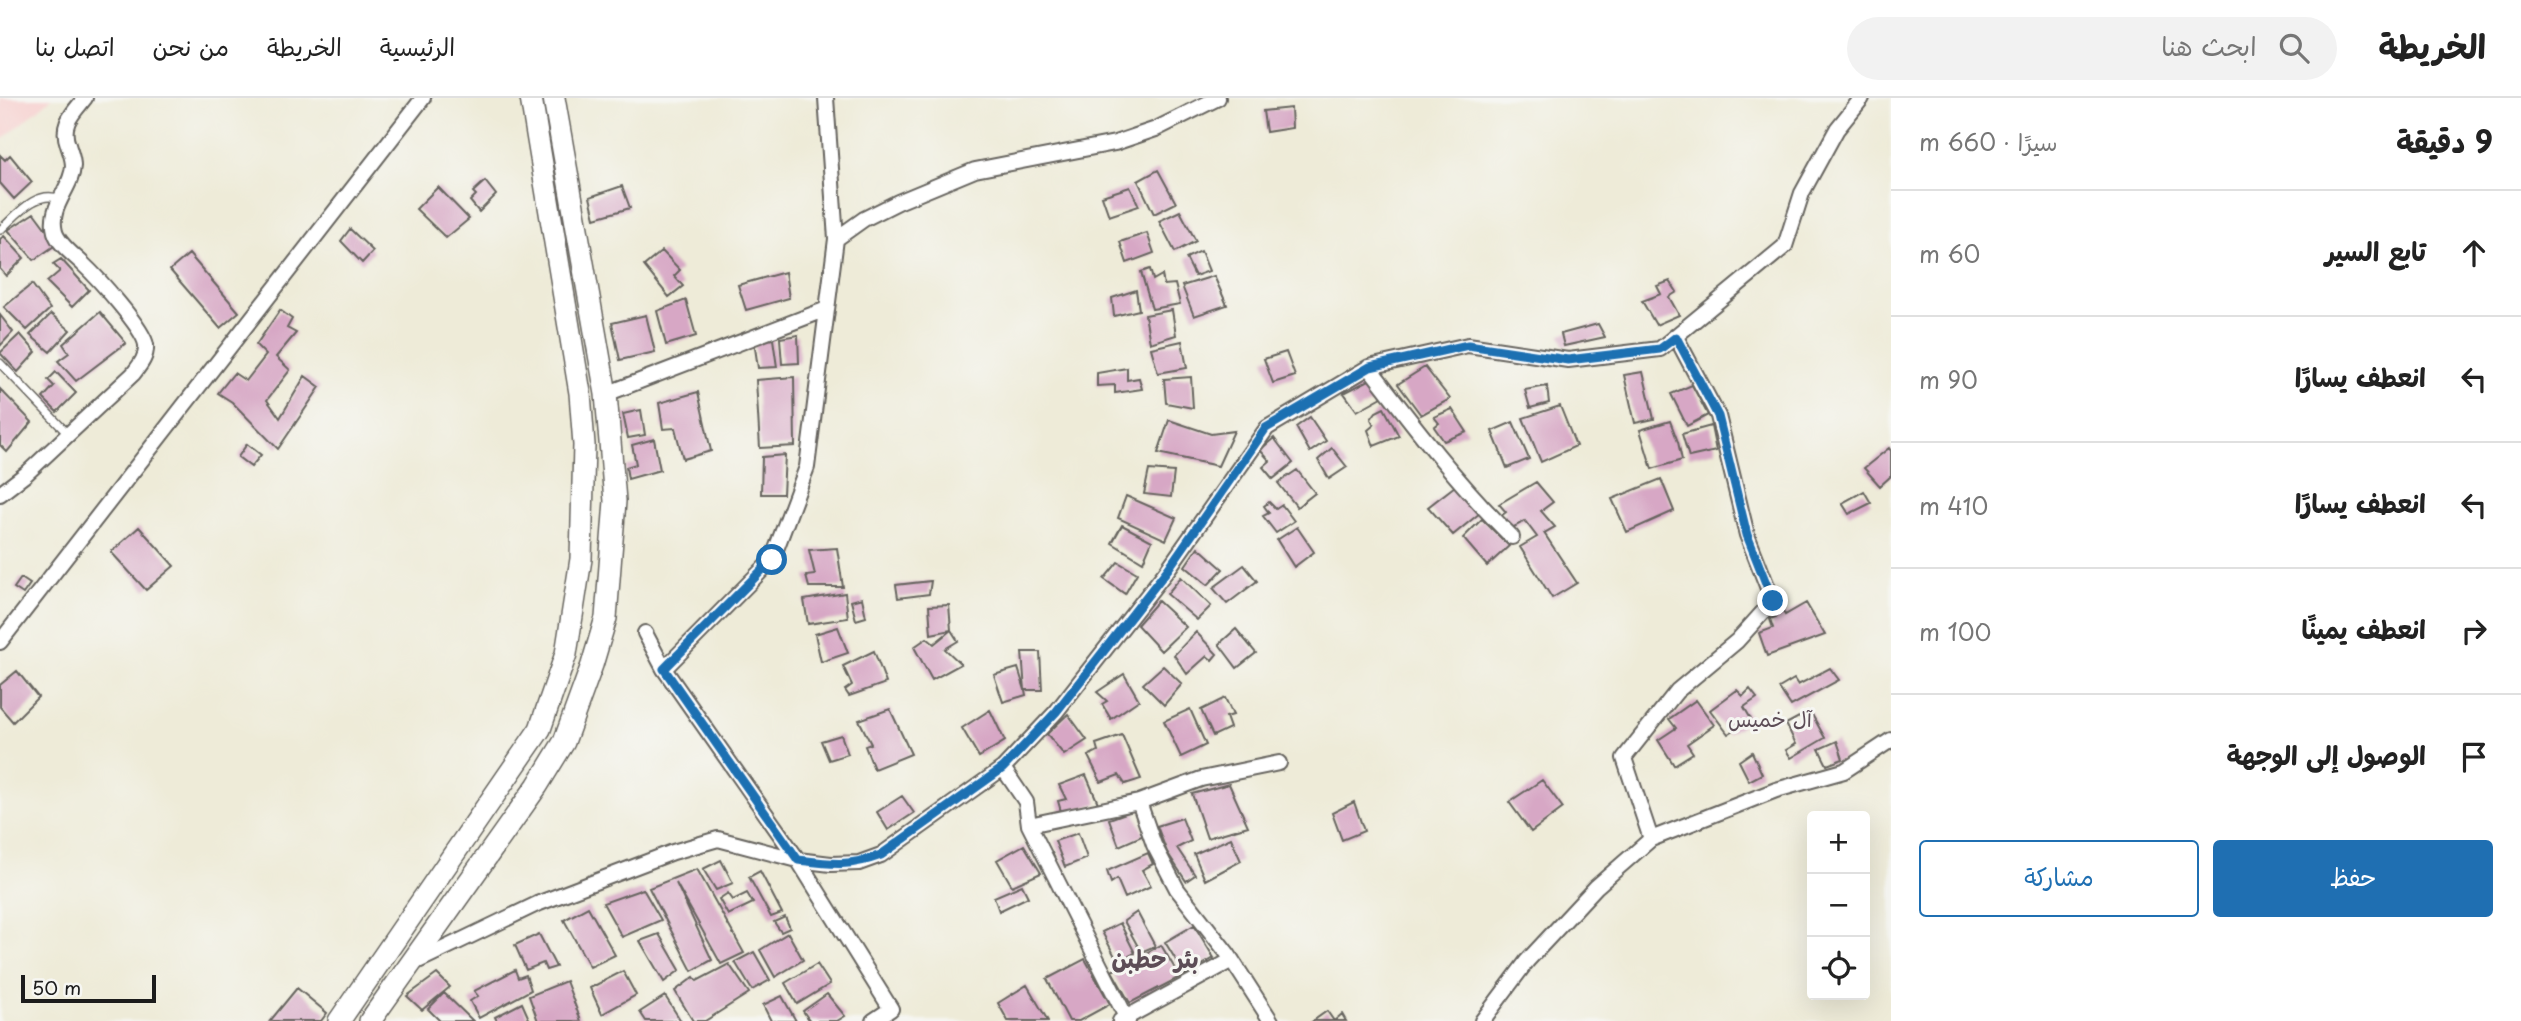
<!DOCTYPE html>
<html lang="ar">
<meta charset="utf-8">
<style>
body{margin:0;font-family:"Playpen Sans","Playpen Sans Arabic",sans-serif;background:#f2f2f2;color:#222;direction:rtl}
.controls{position:absolute;right:21px;bottom:21px;display:grid;overflow:hidden;border-radius:7px;box-shadow:0 7px 28px #0002}
.controls button{width:63px;height:63px;display:grid;place-items:center;padding:0;border:0;border-bottom:2px solid #e0e0e0;background:#fff;color:#222;font:35px sans-serif}
.scale{position:absolute;left:21px;bottom:18px;width:135px;box-sizing:border-box;padding-left:7px;border:4px solid #1c1c1c;border-top:0;font-size:19px;line-height:24px;white-space:nowrap;color:#1c1c1c;-webkit-text-stroke:5px #f6f6f2;paint-order:stroke}
.stop{position:absolute;width:21px;height:21px;margin:-16px;border:5px solid #1f6fb2;border-radius:50%;background:#fff}
.stop.end{background:#1f6fb2;border-color:#fff;box-shadow:0 2px 7px #0008}
.list{margin:0;padding:0;list-style:none}
h2{display:flex;justify-content:space-between;align-items:center;height:91px;margin:0;padding:0 28px;font-size:30px}
h2 small{font-size:23px;font-weight:400;color:#767676}
.list li{display:grid;grid-template-columns:46px 1fr auto;gap:21px;align-items:center;box-sizing:border-box;height:126px;padding:0 28px;border-top:2px solid #e0e0e0}
.list b{display:block;font-size:26px;white-space:nowrap}
.list em{font-size:23px;font-style:normal;color:#767676}
.actions{display:flex;gap:14px;padding:21px 28px}
.actions a{flex:1;padding:16px 0;border:2px solid #1f6fb2;border-radius:7px;text-align:center;font-size:24px;color:#1f6fb2}
.actions .main{background:#1f6fb2;color:#fff}
.icon{flex:none;width:38px;height:38px;fill:none;stroke:currentColor;stroke-width:2;stroke-linecap:round;stroke-linejoin:round}
.map{position:relative;flex:none;width:1891px;height:923px;overflow:hidden;direction:ltr}
header{display:flex;align-items:center;gap:42px;box-sizing:border-box;height:98px;padding:0 35px;background:#fff;border-bottom:2px solid #e0e0e0}
header strong{font-size:33px}
nav{display:flex;gap:38px;margin-inline-start:auto;font-size:24px}
.search{width:490px;height:63px;background:#f2f2f2;display:flex;align-items:center;gap:18px;box-sizing:border-box;padding:0 24px;border-radius:38px;color:#767676;font-size:26px}
main{display:flex}
aside{flex:1;background:#fff}
.map>svg:first-child{display:block}
.built{fill:#f7d0cf}
.building{fill:#d7a7c5}
.lines{fill:none;stroke-linecap:round;stroke-linejoin:round}
.lane-casing{stroke:#66645e;stroke-width:10}
.street-casing{stroke:#66645e;stroke-width:18}
.primary-casing{stroke:#66645e;stroke-width:24}
.lane{stroke:#fff;stroke-width:7}
.street{stroke:#fff;stroke-width:14}
.primary{stroke:#fff;stroke-width:21}
.route{stroke:#1f6fb2;stroke-width:9}
.labels{text-anchor:middle;dominant-baseline:central;stroke-width:6;stroke-linejoin:round;paint-order:stroke}
.quarter-label{font-size:21px;fill:#5d4d57;stroke:#f6f6f2}
.district-label{font-size:24px;font-weight:bold;fill:#5d4d57;stroke:#f6f6f2}
</style>
<header>
<strong>الخريطة</strong>
<div class="search"><svg class="icon" aria-label="search" viewBox="0 0 24 24"><circle cx="10" cy="10" r="6"/><path d="M15 15l6 6"/></svg>ابحث هنا</div>
<nav><a>الرئيسية</a><a>الخريطة</a><a>من نحن</a><a>اتصل بنا</a></nav>
</header>
<main>
<aside>
<h2>9 دقيقة<small>سيرًا · 660 m</small></h2>
<ul class="list">
<li><svg class="icon" aria-label="ahead" viewBox="0 0 24 24"><path d="M12 20V5M6 11l6-6 6 6"/></svg><div><b>تابع السير</b></div><em>60 m</em></li>
<li><svg class="icon" aria-label="left" viewBox="0 0 24 24"><path d="M17 20v-9H6M10 6l-5 5 5 5"/></svg><div><b>انعطف يسارًا</b></div><em>90 m</em></li>
<li><svg class="icon" aria-label="left" viewBox="0 0 24 24"><path d="M17 20v-9H6M10 6l-5 5 5 5"/></svg><div><b>انعطف يسارًا</b></div><em>410 m</em></li>
<li><svg class="icon" aria-label="right" viewBox="0 0 24 24"><path d="M7 20v-9h11M14 6l5 5-5 5"/></svg><div><b>انعطف يمينًا</b></div><em>100 m</em></li>
<li><svg class="icon" aria-label="arrive" viewBox="0 0 24 24"><path d="M6 21V4h12l-3 4 3 4H6"/></svg><div><b>الوصول إلى الوجهة</b></div></li>
</ul>
<div class="actions"><a class="main">حفظ</a><a>مشاركة</a></div>
</aside>
<div class="map">
<svg width="1891" height="923" viewBox="0 0 1891 923">
<rect width="100%" height="100%" fill="#f6f6f2"/>
<filter id="ink" filterUnits="userSpaceOnUse"><feTurbulence type="fractalNoise" baseFrequency=".0143" numOctaves="2"/><feDisplacementMap in="SourceGraphic" scale="14" xChannelSelector="R" yChannelSelector="G"/><feConvolveMatrix kernelMatrix="1 2 1 2 8 2 1 2 1" color-interpolation-filters="sRGB"/></filter>
<filter id="wash" filterUnits="userSpaceOnUse"><feTurbulence type="fractalNoise" baseFrequency=".00686" numOctaves="4" result="noise"/><feDisplacementMap in="SourceGraphic" scale="28" xChannelSelector="R" yChannelSelector="G"/><feGaussianBlur stdDeviation="1.57" result="paint"/><feColorMatrix in="noise" values="0 0 0 0 0 0 0 0 0 0 0 0 0 0 0 0 0 1.4 0 .05"/><feComposite in="paint" operator="in"/></filter>
<g filter="url(#wash)">
<rect width="100%" height="100%" fill="#eeebd8"/>
<!-- built -->
<path class="built" d="M0 0H52L0 43Z"/>
<g id="blocks">
<!-- building -->
<path class="building" d="M1291 10 1292 30 1266 34 1263 13Z
M0 57 5 62 10 57 32 84 14 101 0 85Z
M1158 72 1176 105 1154 116 1138 83Z
M485 83 496 97 479 114 470 103 476 97 473 94Z
M622 88 630 110 595 120 590 99Z
M438 89 469 121 446 140 416 111Z
M1130 89 1139 108 1109 118 1102 98Z
M1180 113 1196 143 1175 154 1159 123Z
M34 115 57 146 34 162 8 132Z
M350 131 373 153 362 165 341 143Z
M1147 135 1154 155 1127 165 1120 144Z
M4 138 24 160 6 178 0 171V141Z
M662 153 680 172 674 178 683 188 669 199 644 168Z
M1201 153 1209 173 1195 178 1186 160Z
M189 156 239 214 220 230 170 172Z
M61 161 89 192 72 209 47 184 60 173 53 166Z
M1150 171 1153 182 1162 177 1164 187 1175 186 1180 206 1152 211 1141 174Z
M785 174 789 200 746 212 738 187Z
M1214 178 1227 207 1194 218 1182 188Z
M1670 183 1677 194 1669 199 1679 217 1656 227 1642 203 1661 196 1657 188Z
M32 186 50 211 27 232 4 209Z
M1136 192 1139 212 1114 218 1112 200Z
M686 202 696 238 666 247 657 213Z
M280 212 292 221 287 230 296 235 276 259 290 272 267 302 280 320 305 278 320 289 278 351 232 304 218 295 234 275 246 283 266 257 256 247Z
M1172 212 1176 237 1150 245 1145 217Z
M100 214 126 245 76 283 58 263 69 255 63 246Z
M51 216 70 232 50 254 30 237Z
M0 217 13 234 0 248Z
M646 217 655 254 620 262 612 225Z
M1598 226 1605 239 1564 248 1561 236Z
M20 236 36 254 18 274 0 255Z
M798 237 799 265 782 266 780 240Z
M773 241 777 269 758 270 754 243Z
M1182 243 1187 270 1158 275 1151 250Z
M1286 254 1295 278 1273 285 1264 261Z
M1425 269 1450 301 1421 317 1398 286Z
M1127 270V282L1139 280 1142 291 1115 295V287L1097 288V275Z
M56 274 76 295 57 314 43 300 54 288 48 282Z
M1643 274 1654 321 1635 325 1624 277Z
M794 279 795 348 760 350 756 282Z
M1191 279 1193 310 1166 305 1164 281Z
M1371 281 1382 299 1357 313 1344 295Z
M1692 287 1708 317 1687 328 1671 296Z
M1547 288 1549 305 1530 310 1525 292Z
M0 291 32 324 7 354 0 347Z
M698 294 711 353 683 361 675 330 663 331 659 305Z
M1560 308 1576 348 1541 364 1523 320Z
M1384 310 1399 338 1374 348 1368 332 1374 327 1371 321 1376 314Z
M1452 311 1467 334 1444 343 1434 329 1439 325 1434 319Z
M641 312 645 337 628 340 623 316Z
M1310 319 1326 343 1310 354 1296 329Z
M1169 322 1211 336 1234 333 1218 368 1158 355Z
M1670 323 1678 344 1682 362 1652 371 1640 332Z
M1513 324 1529 361 1507 370 1492 333Z
M1711 328 1716 353 1689 359 1682 336Z
M1274 340 1293 365 1273 381 1263 369 1270 363 1260 352Z
M654 341 660 372 628 381 626 369 636 366 632 347Z
M247 346 261 357 251 369 238 359Z
M1332 350 1347 369 1329 381 1318 362Z
M1889 350 1891 353V378L1880 388 1864 370Z
M785 357 783 396H761L762 359Z
M1149 372 1174 374 1171 399 1144 396Z
M1297 372 1315 395 1297 409 1278 385Z
M1661 381 1674 413 1627 434 1612 401Z
M1536 384 1553 404 1541 413 1555 429 1544 435 1577 485 1552 500 1520 449 1537 439 1525 423 1512 430 1501 418 1506 414 1499 406Z
M1455 388 1480 415 1453 437 1428 409Z
M1864 393 1871 405 1849 416 1842 405Z
M1126 398 1176 420 1166 442 1118 420Z
M1269 404 1276 411 1282 407 1294 423 1276 435 1263 418 1269 415 1264 408Z
M1482 421 1509 448 1487 468 1463 440Z
M1122 427 1152 443 1143 464 1112 445Z
M139 429 174 468 146 492 111 454Z
M1297 429 1314 454 1294 469 1277 442Z
M1198 449 1223 471 1208 487 1185 468Z
M837 450 843 489H809L806 478 815 477 809 452Z
M1118 464 1137 475 1125 496 1104 481Z
M1244 467 1257 483 1227 506 1213 490Z
M1181 479 1211 508 1197 522 1167 496Z
M21 480 30 486 23 496 14 490Z
M931 483 929 496 898 500 896 487Z
M845 495 848 520 808 526 804 502Z
M862 500 866 519 856 522 851 503Z
M1158 503 1186 529 1161 553 1137 527Z
M1806 505 1825 537 1767 558 1759 535 1773 530 1770 521 1776 519 1773 512 1781 509 1785 517Z
M949 507 951 532 958 543 945 551 961 566 932 582 914 549 927 540 934 546 951 532 931 536 929 508Z
M838 529 848 555 821 564 815 536Z
M1236 531 1256 555 1237 570 1219 546Z
M1196 534 1217 556 1212 562 1207 558 1187 576 1174 557Z
M874 553 886 585 849 598 845 592 852 587 843 568Z
M1022 554H1040L1042 592H1025L1026 597 1003 604 994 577 1018 570 1025 592Z
M1163 568 1182 586 1164 607 1143 586Z
M1830 570 1839 582 1791 608 1779 590 1794 581 1798 587Z
M17 573 38 599 13 624 0 609V587Z
M1124 576 1139 602 1111 621 1102 606 1107 603 1097 594Z
M1750 591 1757 600 1744 609 1751 621 1728 636 1710 612 1737 592 1743 598Z
M1225 600 1233 617 1226 619 1230 630 1213 638 1201 612Z
M1696 602 1714 627 1687 646 1693 655 1674 667 1658 642 1676 630 1669 621Z
M890 611 911 656 874 671 865 648 871 646 859 622Z
M1190 611 1206 647 1181 659 1164 623Z
M990 612 1005 643 979 659 962 630Z
M1810 613 1825 640 1791 660 1786 652 1796 646 1786 626Z
M1068 616 1087 642 1064 657 1047 636Z
M841 637 848 656 829 662 821 643Z
M1122 637 1141 681 1125 686 1119 677 1101 684 1088 658 1098 653 1096 646Z
M1837 643 1843 661 1827 667 1819 651Z
M1752 654 1762 676 1749 683 1739 663Z
M1086 677 1098 705 1062 717 1058 703 1066 701 1059 687Z
M1542 682 1563 710 1531 734 1509 704Z
M1229 686 1248 728 1207 740 1192 696Z
M902 698 914 715 888 732 877 714Z
M1354 704 1364 733 1342 742 1332 715Z
M1134 712 1144 737 1119 748 1109 721Z
M1182 720 1191 743 1177 750 1195 777 1186 783 1167 754 1157 728Z
M1078 735 1087 760 1065 769 1055 743Z
M1231 740 1241 763 1205 782 1194 756Z
M1024 747 1041 775 1012 788 997 762Z
M1148 755 1153 766 1142 772 1151 788 1125 800 1117 781 1111 785 1107 773Z
M721 762 733 785 716 792 703 771Z
M697 771 744 855 721 866 676 785 712 862 692 873 649 790Z
M760 773 782 815 771 819 749 779Z
M1022 787 1028 799 999 813 994 799Z
M643 791 661 822 622 839 603 805Z
M728 795 733 802 747 795 753 805 728 817 719 801Z
M588 809 615 857 590 869 564 822Z
M1137 814 1155 848 1141 854 1124 823Z
M785 819 790 830 781 834 774 824Z
M1120 825 1135 855 1118 864 1102 834Z
M1194 827 1214 860 1185 877 1165 844Z
M788 835 803 862 775 879 760 852Z
M539 836 556 869 546 872 543 865 526 872 515 847Z
M659 836 680 872 664 884 640 843Z
M1161 847 1180 879 1130 905 1112 873Z
M754 854 770 882 752 892 735 864Z
M1085 861 1110 906 1079 923H1069L1047 881Z
M729 866 749 895 705 923H693L675 893 694 879 697 883Z
M817 866 830 886 797 906 785 885Z
M515 872 518 880 526 877 531 892 479 920 470 903 478 898 474 893Z
M623 873 636 897 602 916 590 890Z
M437 876 450 889 422 912 407 898Z
M566 883 581 923H538L529 898Z
M1027 887 1048 923H1008L998 905Z
M297 890 327 915 321 923H270Z
M444 895 473 923H440L428 911Z
M827 896 845 918 837 923H810L803 913Z
M665 898 681 923H646L640 914Z
M782 898 796 923H771L763 907Z
M522 905 530 923H497L495 919Z
M1327 913 1334 923 1342 916 1346 923H1313Z"/>
</g>
</g>
<g filter="url(#ink)">
<use href="#blocks" fill-opacity="0" stroke="#66645e" stroke-width="2"/>
<g class="lines">
<defs>
<path id="lane" d="M0 132C16 118 36 91 60 101
M0 265 68 336"/>
<path id="street" d="M836 141 864 121 898 104 975 72 1115 45 1156 31 1218 0
M1369 269C1414 328 1459 387 1512 439
M606 296 827 211
M0 396 26 376 133 276C140 267 147 259 146 247 144 231 97 179 83 166 74 157 59 147 55 134 48 108 72 91 73 68 73 60 70 54 68 47 60 26 73 15 85 0
M645 535 664 571 798 762 891 911 873 923
M0 544 423 0
M664 571 772 462 807 369 836 141 826 0
M1003 670 1026 704 1029 727 1128 923
M1139 704 1154 747 1177 791 1228 856 1271 923
M1029 727 1139 704 1201 681 1279 665
M1651 741 1624 660 1677 593 1737 543 1773 503 1747 437 1718 318 1676 239
M414 865 537 806 673 754 718 741 798 762 831 766 859 765 881 757 1003 670 1056 614 1168 471 1267 330 1369 269 1468 247 1568 262 1660 251 1785 148 1802 95 1837 31 1862 0
M1120 923 1232 862
M1482 923 1527 863 1596 789 1651 741 1776 692 1844 673 1891 642"/>
<path id="primary" d="M339 923 540 631 566 556 581 461 584 347 580 295 531 0
M370 923 537 688 564 644 592 567 606 520 615 403 606 296 554 0"/>
</defs>
<!-- lane casing -->
<use href="#lane" class="lane-casing"/>
<!-- street casing -->
<use href="#street" class="street-casing"/>
<!-- primary casing -->
<use href="#primary" class="primary-casing"/>
<!-- lane -->
<use href="#lane" class="lane"/>
<!-- street -->
<use href="#street" class="street"/>
<!-- primary -->
<use href="#primary" class="primary"/>
</g>
</g>
<g class="lines" filter="url(#ink)">
<!-- route -->
<path class="route" d="M772 462 664 571 798 762C831 766 849 769 881 757L1003 670 1056 614 1168 471 1266 330 1370 269 1468 247 1568 262 1660 251 1676 239 1718 318 1747 437 1773 503"/>
</g>
<g class="labels">
<!-- quarter labels -->
<g class="quarter-label">
<text x="1770" y="620">آل خميس</text>
</g>
<!-- district labels -->
<g class="district-label">
<text x="1155" y="860">بئر حطبن</text>
</g>
</g>
</svg>
<div class="controls">
<button>+</button>
<button>−</button>
<button><svg class="icon" aria-label="locate" viewBox="0 0 24 24"><circle cx="12" cy="12" r="6"/><path d="M12 2v4M12 18v4M2 12h4M18 12h4"/></svg></button>
</div>
<div class="scale">50 m</div>
<div class="stop" style="left:772px;top:462px"></div>
<div class="stop end" style="left:1773px;top:503px"></div>
</div>
</main>
